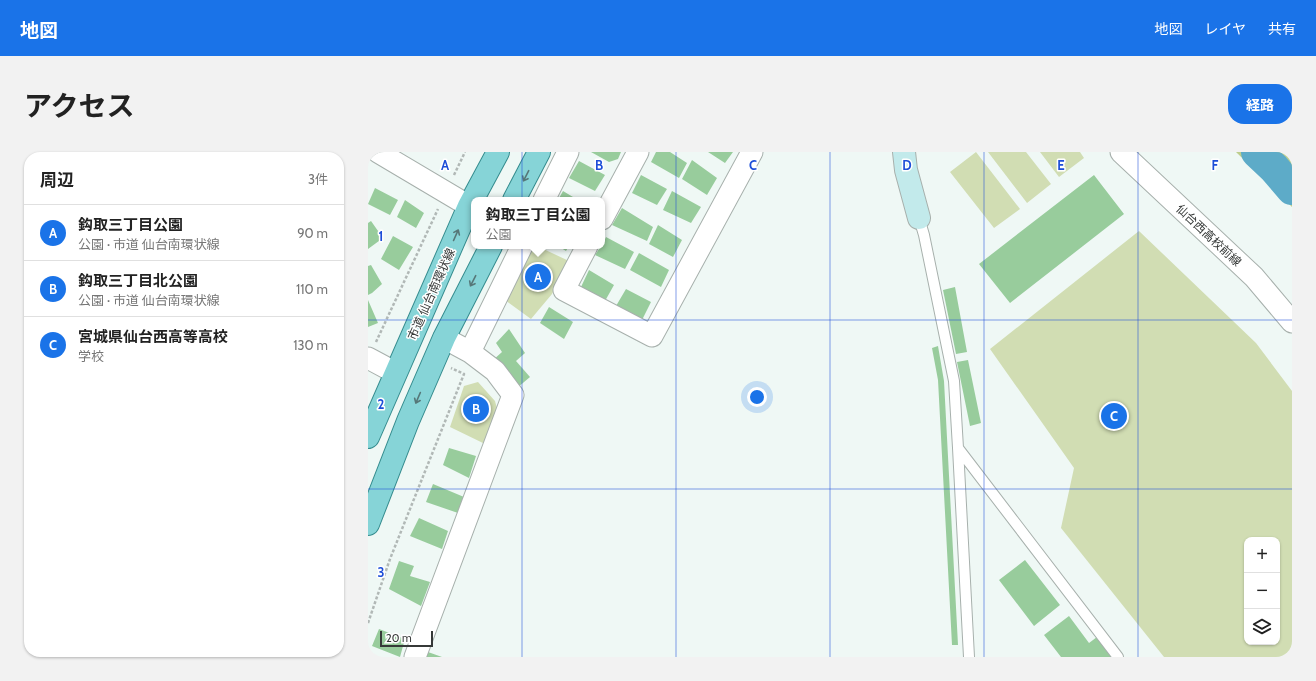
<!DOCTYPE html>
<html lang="ja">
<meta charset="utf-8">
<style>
body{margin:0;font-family:Cabin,"Noto Sans JP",sans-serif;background:#f2f2f2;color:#222}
.controls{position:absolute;right:12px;bottom:12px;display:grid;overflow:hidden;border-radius:8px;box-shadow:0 1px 3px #0004}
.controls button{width:36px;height:36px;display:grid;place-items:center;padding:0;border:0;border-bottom:1px solid #e0e0e0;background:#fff;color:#222;font:20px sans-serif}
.scale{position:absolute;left:12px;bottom:10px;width:53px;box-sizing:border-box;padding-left:4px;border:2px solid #363938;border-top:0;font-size:11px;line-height:14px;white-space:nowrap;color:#363938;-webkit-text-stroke:3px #fff;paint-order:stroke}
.you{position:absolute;left:389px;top:245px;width:14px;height:14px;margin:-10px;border:3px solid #fff;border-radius:50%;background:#1a73e8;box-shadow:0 0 0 6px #1a73e833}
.badge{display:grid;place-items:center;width:26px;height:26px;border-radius:50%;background:#1a73e8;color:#fff;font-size:13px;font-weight:700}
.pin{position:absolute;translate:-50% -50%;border:2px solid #fff;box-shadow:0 1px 4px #0006}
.popup{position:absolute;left:103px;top:45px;width:134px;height:52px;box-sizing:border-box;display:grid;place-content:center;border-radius:8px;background:#fff;filter:drop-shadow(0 1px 3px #0005);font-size:13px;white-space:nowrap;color:#767676}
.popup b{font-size:15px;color:#222}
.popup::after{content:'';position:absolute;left:50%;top:100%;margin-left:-8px;border:8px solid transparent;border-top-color:#fff}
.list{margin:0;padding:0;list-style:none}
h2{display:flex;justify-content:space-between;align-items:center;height:52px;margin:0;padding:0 16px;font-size:17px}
h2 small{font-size:13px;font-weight:400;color:#767676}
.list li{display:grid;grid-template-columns:26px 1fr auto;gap:12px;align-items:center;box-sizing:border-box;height:56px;padding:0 16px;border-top:1px solid #e0e0e0}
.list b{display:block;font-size:15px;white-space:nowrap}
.list p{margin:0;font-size:13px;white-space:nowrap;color:#767676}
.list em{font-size:13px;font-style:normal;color:#767676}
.icon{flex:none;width:22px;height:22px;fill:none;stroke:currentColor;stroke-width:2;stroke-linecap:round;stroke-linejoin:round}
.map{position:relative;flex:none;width:924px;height:505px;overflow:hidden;border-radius:16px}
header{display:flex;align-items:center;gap:24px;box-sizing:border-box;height:56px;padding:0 20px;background:#1a73e8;color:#fff}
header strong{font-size:19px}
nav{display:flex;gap:22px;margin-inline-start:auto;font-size:14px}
.intro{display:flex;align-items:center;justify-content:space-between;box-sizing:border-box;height:96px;padding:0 24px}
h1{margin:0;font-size:28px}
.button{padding:10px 18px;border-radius:16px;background:#1a73e8;color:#fff;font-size:14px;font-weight:700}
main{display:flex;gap:24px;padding:0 24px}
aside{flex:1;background:#fff;border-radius:16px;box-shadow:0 1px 3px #0004}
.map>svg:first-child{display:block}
.green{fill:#d1ddb3;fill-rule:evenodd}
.forest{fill:#bdce8d}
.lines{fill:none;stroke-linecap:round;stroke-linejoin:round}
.river{stroke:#5dabc8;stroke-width:32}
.building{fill:#98cc9c}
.lane-casing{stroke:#a7b0ac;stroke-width:12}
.street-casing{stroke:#a7b0ac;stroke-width:23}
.secondary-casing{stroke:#a7b0ac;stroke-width:24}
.primary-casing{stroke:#358c8e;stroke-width:24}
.path{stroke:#b1b8b6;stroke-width:2.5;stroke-dasharray:3 2;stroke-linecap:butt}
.lane{stroke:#fff;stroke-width:10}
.street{stroke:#fff;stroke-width:21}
.secondary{stroke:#c2eaeb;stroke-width:22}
.primary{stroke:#86d4d7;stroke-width:22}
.oneway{stroke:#567778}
.grid{fill:none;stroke:#1d4ed8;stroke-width:1;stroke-opacity:0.55}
.labels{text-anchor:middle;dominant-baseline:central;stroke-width:3;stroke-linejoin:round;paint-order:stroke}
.street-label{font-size:12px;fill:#363938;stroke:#fff}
.grid-label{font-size:13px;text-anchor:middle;font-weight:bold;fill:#1d4ed8;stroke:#fff;stroke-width:3;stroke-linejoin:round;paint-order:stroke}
</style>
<header>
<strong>地図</strong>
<nav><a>地図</a><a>レイヤ</a><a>共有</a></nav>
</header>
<div class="intro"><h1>アクセス</h1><a class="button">経路</a></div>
<main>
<aside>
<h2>周辺<small>3件</small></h2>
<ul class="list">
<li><span class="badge">A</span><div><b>鈎取三丁目公園</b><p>公園 · 市道 仙台南環状線</p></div><em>90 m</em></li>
<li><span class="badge">B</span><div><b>鈎取三丁目北公園</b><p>公園 · 市道 仙台南環状線</p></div><em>110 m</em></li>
<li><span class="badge">C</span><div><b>宮城県仙台西高等高校</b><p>学校</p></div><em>130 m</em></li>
</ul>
</aside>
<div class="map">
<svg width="924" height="505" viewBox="0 0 924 505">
<rect width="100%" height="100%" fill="#eff8f5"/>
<!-- green -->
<path class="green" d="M608 0 652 57 626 76 582 20Z
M620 0H658L683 32 659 51Z
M672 0H712L716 6 691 25Z
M771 79 888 191 924 239V505H796L693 376 706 316 622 197ZM879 388H909V490H879Z
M163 94H169L201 109 184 142 163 167 137 148Z
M110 230 127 249 131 264 117 292 82 275 96 234Z"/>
<!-- forest -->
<path class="forest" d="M868 0H924V55Z"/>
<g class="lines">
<!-- river -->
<path class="river" d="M889 0 906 16 924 37"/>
</g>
<!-- building -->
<path class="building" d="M223 0H253L250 7 241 10Z
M288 0H302L319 11 311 26 283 10Z
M340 0H365L357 11Z
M324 8 349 26 339 43 314 27Z
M211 9 237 23 227 39 201 26Z
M273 23 299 37 289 53 264 41Z
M726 23 756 62 642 151 611 112Z
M7 36 30 48 22 63 0 52Z
M195 39 210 48H190Z
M304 39 333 55 323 71 295 58Z
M37 48 56 61 48 76 29 65Z
M254 56 285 75 279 89 244 73Z
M3 69 15 86 0 97V71Z
M290 73 314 88 305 105 281 92Z
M25 84 45 95 31 118 13 107Z
M238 85 266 100 257 117 227 103 233 94H234Z
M190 94H201L198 99Z
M271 101 301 118 293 135 262 118Z
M3 113 14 132 4 141 0 143V114Z
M221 118 246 133 237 149 213 135Z
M587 135 599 200 588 202 575 138Z
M258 137 283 150 274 168 248 154Z
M0 148 10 171 0 175Z
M181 155 205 170 196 187 172 171Z
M141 177 157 201 148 209 162 225 149 236 124 209 134 200 128 191Z
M570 194 576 229 590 493H584L570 228 564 196Z
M600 208 613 271 602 274 589 210Z
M81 296 108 304 101 326 75 313Z
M65 332 96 345 90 361 58 350Z
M51 366 80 379 74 397 42 384Z
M657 408 692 453 666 474 631 428Z
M31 409 46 414 42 424 62 430 53 454 21 437Z
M701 464 721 491 729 485 745 505H693L676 483Z
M11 477 37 487 32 505 4 494Z
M60 500 74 505H58Z"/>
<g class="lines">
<defs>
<path id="lane" d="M551 66 556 83 586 229 590 296 750 505
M590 296 601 505"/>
<path id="street" d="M10 0 101 54
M753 0 886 125 924 170
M176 48 200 0
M234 67 270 0
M219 94 196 138 284 184 384 0
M102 200 154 94
M0 206 28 221
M47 505 145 243 127 219 102 200 76 186"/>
<path id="secondary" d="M536 0 538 18 551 66"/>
<path id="primary" d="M146 48 171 0
M0 285 101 54 130 0
M0 372 40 269 76 186 123 94"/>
</defs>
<!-- lane casing -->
<use href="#lane" class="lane-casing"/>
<!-- street casing -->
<use href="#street" class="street-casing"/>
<!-- secondary casing -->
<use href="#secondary" class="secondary-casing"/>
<!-- primary casing -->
<use href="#primary" class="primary-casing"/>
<!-- path -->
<path class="path" d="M86 23 97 0
M8 190 70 57
M0 471 22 407 96 222 83 216"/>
<!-- lane -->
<use href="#lane" class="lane"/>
<!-- street -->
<use href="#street" class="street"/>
<!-- secondary -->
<use href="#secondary" class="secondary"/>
<!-- primary -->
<use href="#primary" class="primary"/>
</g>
<!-- one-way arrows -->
<defs><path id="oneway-shaft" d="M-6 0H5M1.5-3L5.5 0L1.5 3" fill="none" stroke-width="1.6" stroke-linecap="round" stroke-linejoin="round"/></defs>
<g class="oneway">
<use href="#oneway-shaft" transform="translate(158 24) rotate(117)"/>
<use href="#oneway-shaft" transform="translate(88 83) rotate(-66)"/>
<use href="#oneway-shaft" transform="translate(105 129) rotate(117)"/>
<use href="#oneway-shaft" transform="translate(50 246) rotate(113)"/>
</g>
<!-- grid -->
<path class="grid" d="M154 0V505M308 0V505M462 0V505M616 0V505M770 0V505M0 168H924M0 337H924"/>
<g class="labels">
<!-- street labels -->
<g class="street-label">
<text transform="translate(841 83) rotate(43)">仙台西高校前線</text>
<text transform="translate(63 142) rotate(-66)">市道 仙台南環状線</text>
</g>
</g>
<g class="grid-label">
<text x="77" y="18">A</text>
<text x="231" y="18">B</text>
<text x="385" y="18">C</text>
<text x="539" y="18">D</text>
<text x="693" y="18">E</text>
<text x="847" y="18">F</text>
<text x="13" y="89">1</text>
<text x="13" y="257">2</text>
<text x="13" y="425">3</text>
</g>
</svg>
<div class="controls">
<button>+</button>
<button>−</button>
<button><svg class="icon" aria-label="layers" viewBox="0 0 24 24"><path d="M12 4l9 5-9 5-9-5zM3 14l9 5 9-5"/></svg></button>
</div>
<div class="scale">20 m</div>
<div class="you"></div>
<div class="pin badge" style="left:170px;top:125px">A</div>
<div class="popup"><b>鈎取三丁目公園</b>公園</div>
<div class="pin badge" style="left:108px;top:257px">B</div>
<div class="pin badge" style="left:746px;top:264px">C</div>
</div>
</main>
